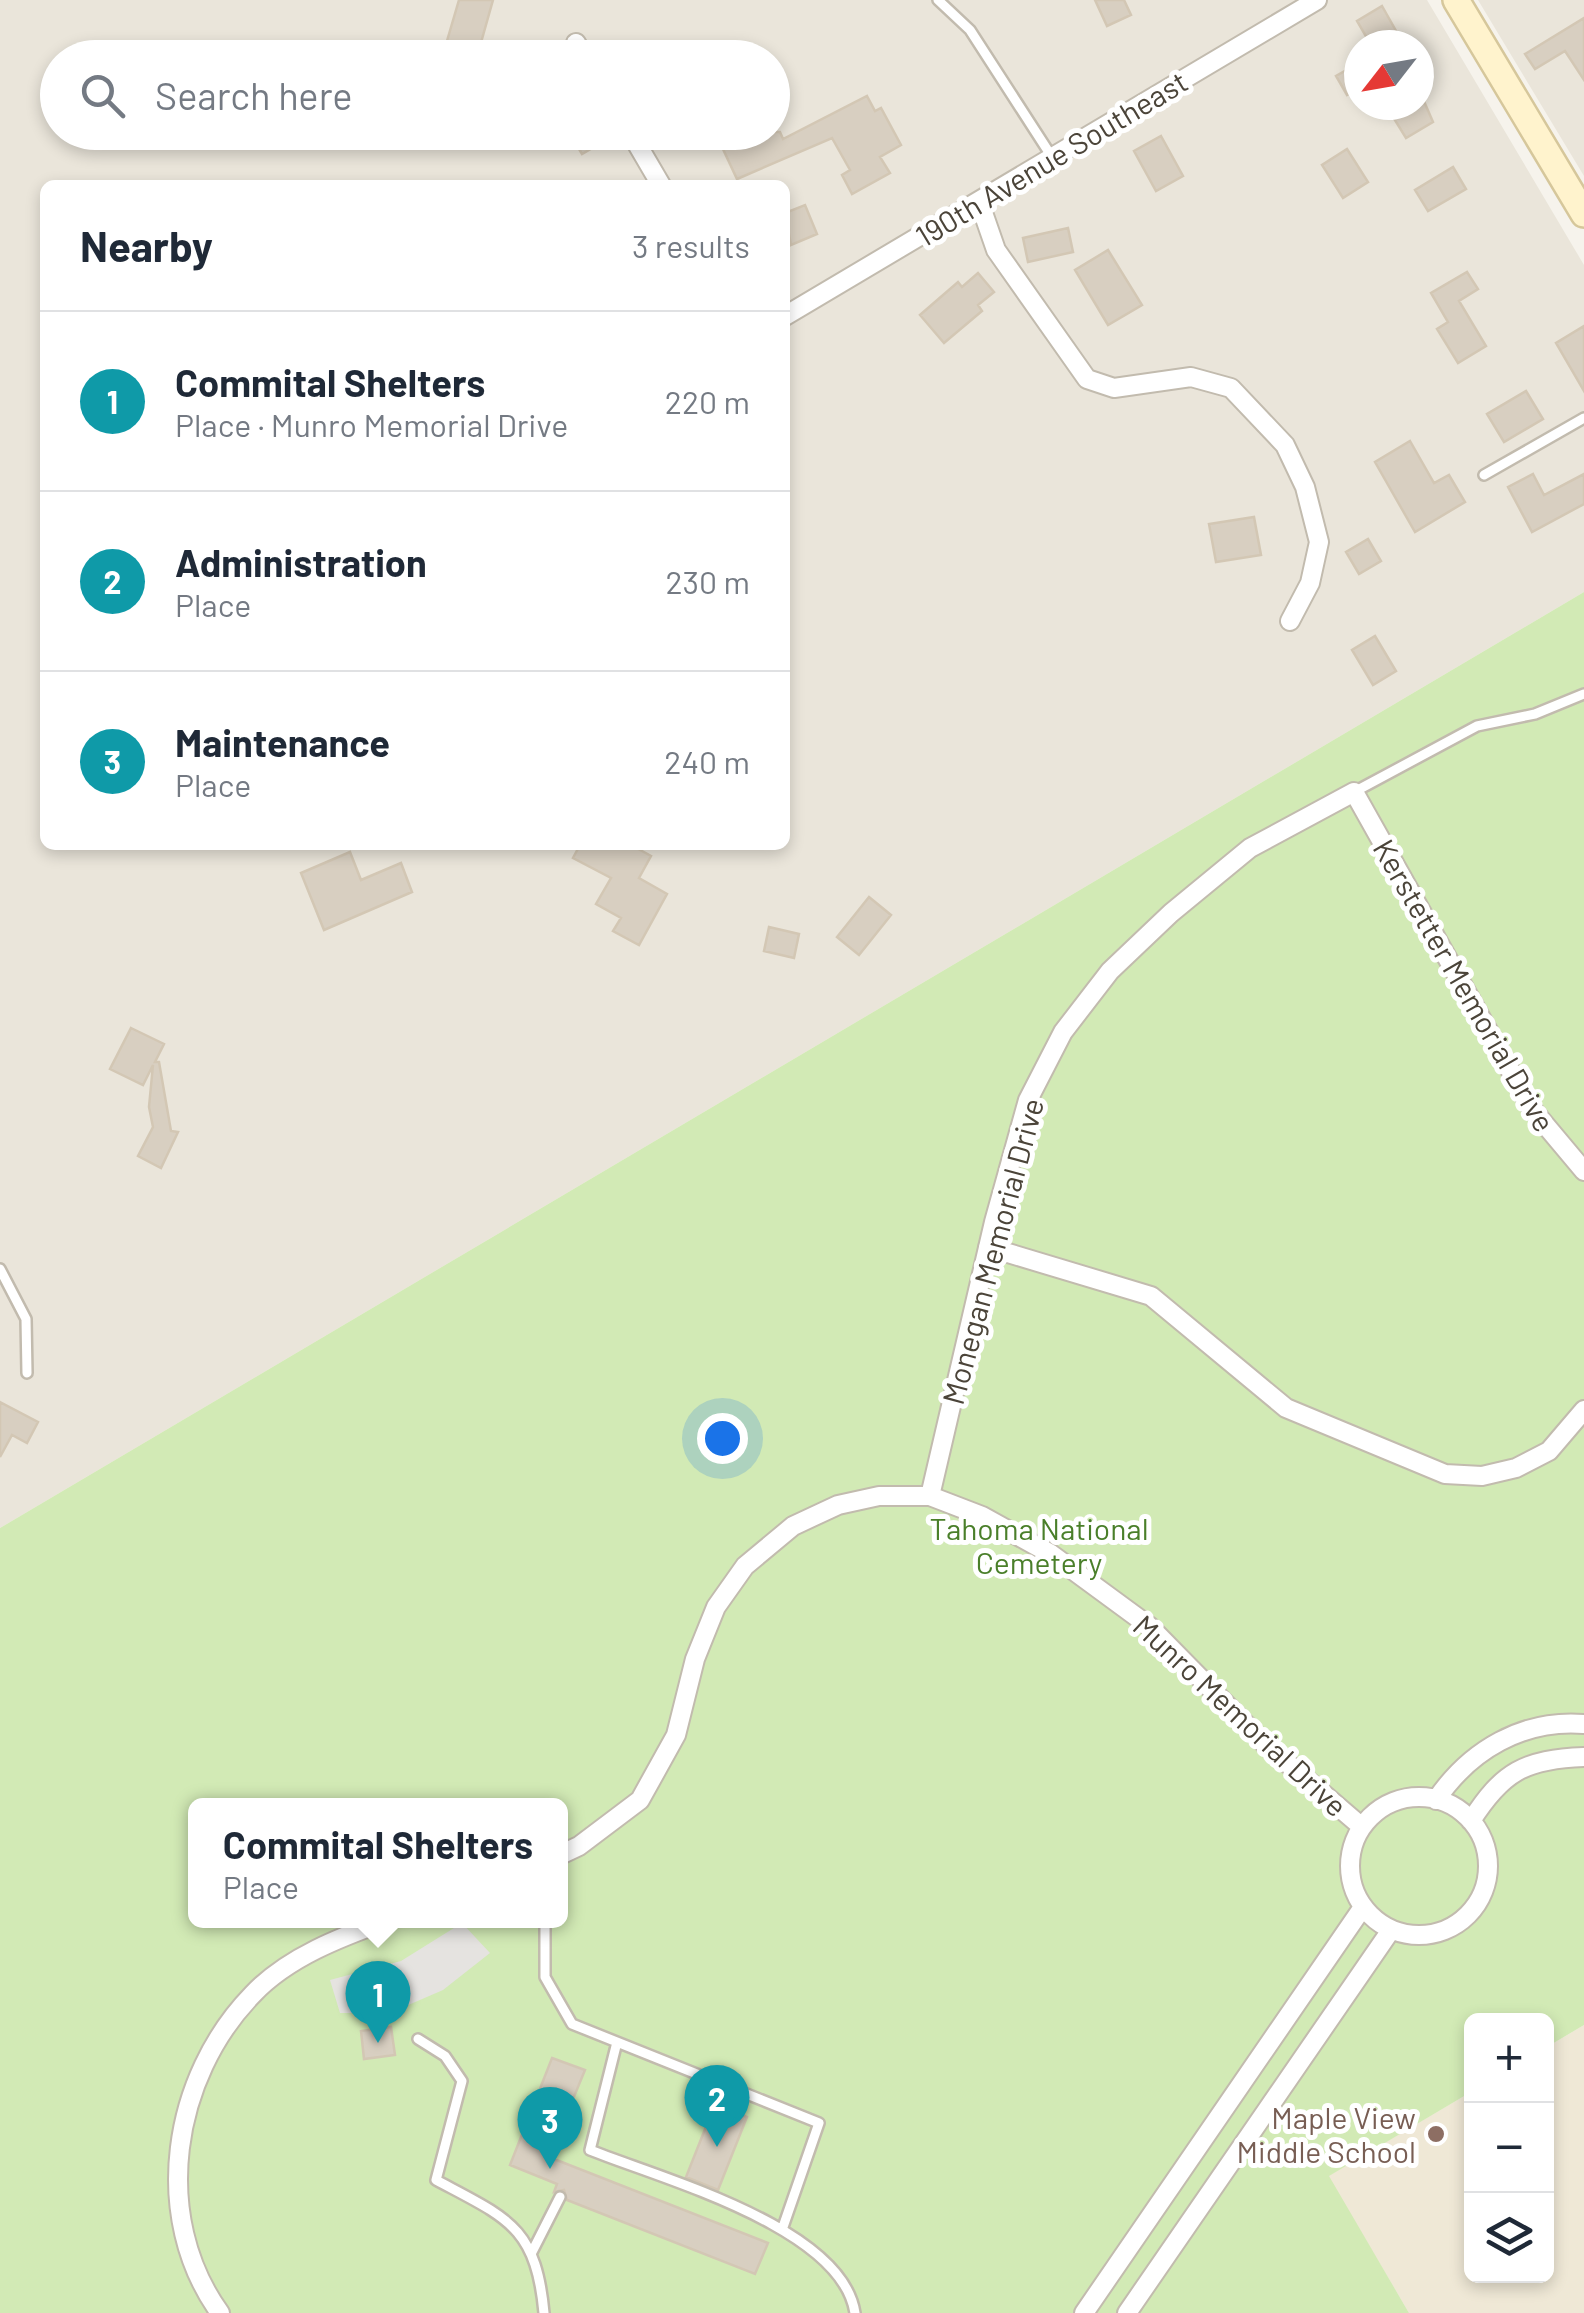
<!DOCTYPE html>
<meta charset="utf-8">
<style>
body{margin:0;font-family:Barlow,sans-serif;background:#f6f6f7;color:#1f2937}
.controls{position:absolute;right:30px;bottom:30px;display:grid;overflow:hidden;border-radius:15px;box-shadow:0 5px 15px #0003}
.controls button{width:90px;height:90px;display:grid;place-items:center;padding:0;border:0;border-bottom:2px solid #e0e1e3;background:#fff;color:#1f2937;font:50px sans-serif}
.compass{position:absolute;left:1344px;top:30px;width:90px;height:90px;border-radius:50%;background:#fff;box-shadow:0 5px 15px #0003;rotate:239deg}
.you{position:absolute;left:722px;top:1438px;width:35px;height:35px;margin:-25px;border:8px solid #fff;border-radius:50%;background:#1a73e8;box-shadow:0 0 0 15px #1a73e833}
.badge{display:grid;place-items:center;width:65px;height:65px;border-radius:50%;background:#fc3f1d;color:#fff;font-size:32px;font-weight:700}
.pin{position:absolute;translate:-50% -82px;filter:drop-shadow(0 2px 5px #0008)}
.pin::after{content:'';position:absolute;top:52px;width:35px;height:30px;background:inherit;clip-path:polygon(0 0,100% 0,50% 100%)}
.popup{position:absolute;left:188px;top:1798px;width:380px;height:130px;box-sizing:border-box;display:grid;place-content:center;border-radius:15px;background:#fff;filter:drop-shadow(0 2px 8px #0005);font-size:32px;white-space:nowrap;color:#747a83}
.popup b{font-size:38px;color:#1f2937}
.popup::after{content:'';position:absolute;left:50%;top:100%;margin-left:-20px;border:20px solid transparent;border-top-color:#fff}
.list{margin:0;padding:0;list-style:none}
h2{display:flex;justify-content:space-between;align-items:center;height:130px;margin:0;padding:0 40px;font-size:42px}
h2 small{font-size:32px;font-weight:400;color:#747a83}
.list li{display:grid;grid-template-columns:65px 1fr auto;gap:30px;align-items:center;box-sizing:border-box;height:180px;padding:0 40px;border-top:2px solid #e0e1e3}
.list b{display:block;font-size:38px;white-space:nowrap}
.list p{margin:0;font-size:32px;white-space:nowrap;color:#747a83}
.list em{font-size:32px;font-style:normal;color:#747a83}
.icon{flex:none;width:55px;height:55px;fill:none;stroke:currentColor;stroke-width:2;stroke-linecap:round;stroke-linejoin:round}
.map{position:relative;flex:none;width:1584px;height:2313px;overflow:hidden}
.search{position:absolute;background:#fff;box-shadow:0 5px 15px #0003;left:40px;top:40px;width:750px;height:110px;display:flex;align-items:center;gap:25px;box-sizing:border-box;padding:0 35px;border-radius:55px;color:#747a83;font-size:38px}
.panel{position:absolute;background:#fff;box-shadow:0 5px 15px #0003;left:40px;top:180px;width:750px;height:670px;border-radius:15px}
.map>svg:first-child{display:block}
.residential{fill:#eae5da;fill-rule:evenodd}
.education{fill:#efe8d6}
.green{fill:#d2eab5;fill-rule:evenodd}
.parking{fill:#e5e3e0}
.building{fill:#d8cfc1;stroke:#d3c7b4;stroke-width:2.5}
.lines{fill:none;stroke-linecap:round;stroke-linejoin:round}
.service-casing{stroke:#c2bbae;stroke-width:14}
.minor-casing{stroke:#c2bbae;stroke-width:22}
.secondary-casing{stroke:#d6c79b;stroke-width:30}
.service{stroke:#fff;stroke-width:9}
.minor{stroke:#fff;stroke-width:18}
.secondary{stroke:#fff3cd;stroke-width:25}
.education-dot{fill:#8d6e63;stroke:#fff;stroke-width:4}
.labels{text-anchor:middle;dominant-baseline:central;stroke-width:10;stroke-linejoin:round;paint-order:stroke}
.street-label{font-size:30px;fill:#4b4439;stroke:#fff}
.park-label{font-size:30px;fill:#4a7f2a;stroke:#fff}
.education-label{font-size:30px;fill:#785e54;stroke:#fff;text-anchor:end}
</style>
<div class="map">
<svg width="1584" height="2313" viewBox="0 0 1584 2313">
<rect width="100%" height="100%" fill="#f6f3ec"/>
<!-- residential -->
<path class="residential" d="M0 0H1427L1584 265V592L0 1528ZM1359 45H1419V105H1359ZM58 58H772V132H58ZM45 185H785V845H45Z
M1478 0H1584V176Z"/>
<!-- education -->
<path class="education" d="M1584 2025V2313H1409L1328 2176 1471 2092 1472 2276H1546L1547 2047Z"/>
<!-- green -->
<path class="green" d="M1584 592V2025L1547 2047 1546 2020H1472L1471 2092 1329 2176 1409 2313H0V1528ZM195 1806H560V1920H195Z"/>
<!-- parking -->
<path class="parking" d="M462 1923 490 1953 443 1990 406 2006 371 2013H340L330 1980 401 1961Z"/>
<!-- building -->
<path class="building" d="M459 0H493L480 46 475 44 471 58H442Z
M1095 0H1124L1131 15 1107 26Z
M1382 6 1404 45H1371L1357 21Z
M1584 18V80L1565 51 1535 69 1525 54Z
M1359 63V88L1347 95 1336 76Z
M867 96 875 111 881 108 901 145 880 157 890 173 852 194 842 175 850 170 832 138 737 179 715 132H780L783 139Z
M1423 99 1433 122 1406 138 1393 117Z
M569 132H618V133L582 154Z
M1161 136 1183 176 1156 191 1134 151Z
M1347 149 1368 182 1343 198 1322 165Z
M1453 167 1466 189 1428 211 1415 190Z
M805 205 817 234 791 245 785 213Z
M1068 228 1073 252 1028 262 1023 238Z
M1108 250 1142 305 1108 325 1075 270Z
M1467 272 1478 289 1459 301 1486 346 1458 363 1437 329 1448 322 1431 293Z
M978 273 994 292 978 305 982 311 944 343 920 315 958 282 962 287Z
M1584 326V391L1556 343Z
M1526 391 1543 419 1504 442 1487 414Z
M1410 441 1434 483 1449 475 1465 502 1415 532 1375 462Z
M1533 474 1544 495 1584 474V504L1532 532 1508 487Z
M1254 517 1261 555 1216 562 1209 524Z
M1368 539 1381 561 1359 574 1346 552Z
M1375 636 1396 671 1373 685 1352 650Z
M580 845H631L651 856 639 878 667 894 639 945 613 931 621 918 596 904 611 878 573 858Z
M350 852 361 880 401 863 412 892 324 930 301 873Z
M869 897 891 915 859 955 837 937Z
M769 927 799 934 794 958 764 951Z
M131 1028 164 1044 155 1062H159L171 1131 178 1132 161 1168 138 1156 153 1127 149 1107 153 1065 143 1085 110 1069Z
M0 1402 38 1422 27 1443 12 1435 0 1457Z
M391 2027 395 2055 364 2059 361 2031Z
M552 2058 585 2070 552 2150 557 2152 554 2159 768 2243 755 2274 567 2200 564 2190 554 2192 557 2184 510 2165Z
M715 2104 747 2117 718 2190 686 2177Z"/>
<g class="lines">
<defs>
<path id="service" d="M938 0 970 30 1052 157
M1484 475 1584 418
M1354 792 1477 726 1535 714 1584 694
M0 1269 26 1319 27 1373
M545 1920V1977L572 2024 819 2123 783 2227
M418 2039 445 2056 462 2081 436 2180C507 2218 536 2226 544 2313
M617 2042 590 2150C662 2179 842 2227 855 2313
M532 2252 560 2197"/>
<path id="minor" d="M576 43 585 58
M630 132 661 185
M979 201 996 250 1087 379 1114 388 1191 377 1231 388 1285 445 1305 487 1319 542 1310 583 1290 621
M785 316 1317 0
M988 1247 1151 1296 1286 1408 1445 1474 1482 1476 1516 1468 1549 1451 1584 1410
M930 1496 994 1222 1028 1100 1063 1032 1110 971 1171 913 1250 848 1354 792 1532 1109 1584 1171
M1350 1866a69 69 0 1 1 138 0a69 69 0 1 1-138 0Z
M1436 1800C1470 1750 1523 1719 1584 1724
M1471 1821C1502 1772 1525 1759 1584 1757
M560 1855 579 1846 640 1800 676 1735 695 1659 716 1607 745 1566 793 1526 838 1505 879 1496H930L982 1516 1051 1554 1149 1626 1265 1744 1362 1827
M220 2313C150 2216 172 2077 253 1994 288 1957 341 1937 388 1920
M1084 2313 1363 1907
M1127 2313 1391 1930"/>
<path id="secondary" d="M1456 0 1584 214"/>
</defs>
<!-- service casing -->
<use href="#service" class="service-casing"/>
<!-- minor casing -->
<use href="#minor" class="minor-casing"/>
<!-- secondary casing -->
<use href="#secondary" class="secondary-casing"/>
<!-- service -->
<use href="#service" class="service"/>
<!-- minor -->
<use href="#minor" class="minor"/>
<!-- secondary -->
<use href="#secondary" class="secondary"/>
</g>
<!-- markers -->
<circle class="education-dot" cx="1436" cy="2134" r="10"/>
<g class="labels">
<!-- street labels -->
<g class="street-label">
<text transform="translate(1051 158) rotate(-31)">190th Avenue Southeast</text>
<text transform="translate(1465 985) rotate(60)">Kerstetter Memorial Drive</text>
<text transform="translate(992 1251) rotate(-75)">Monegan Memorial Drive</text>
<text transform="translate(1241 1715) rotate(43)">Munro Memorial Drive</text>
</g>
<!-- park labels -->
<g class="park-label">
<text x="1039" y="1528">Tahoma National<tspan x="1039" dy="34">Cemetery</tspan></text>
</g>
<!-- education labels -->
<g class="education-label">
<text x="1416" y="2117">Maple View<tspan x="1416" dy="34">Middle School</tspan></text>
</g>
</g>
</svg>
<div class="controls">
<button>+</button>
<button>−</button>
<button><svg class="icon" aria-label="layers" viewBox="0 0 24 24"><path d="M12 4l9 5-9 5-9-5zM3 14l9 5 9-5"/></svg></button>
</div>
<svg class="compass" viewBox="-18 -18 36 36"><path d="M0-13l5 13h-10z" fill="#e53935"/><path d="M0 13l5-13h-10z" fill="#747a83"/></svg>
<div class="you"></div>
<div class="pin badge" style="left:378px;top:2043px;background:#0f9aa8">1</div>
<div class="popup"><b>Commital Shelters</b>Place</div>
<div class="pin badge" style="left:717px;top:2147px;background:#0f9aa8">2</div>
<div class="pin badge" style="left:550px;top:2169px;background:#0f9aa8">3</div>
<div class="search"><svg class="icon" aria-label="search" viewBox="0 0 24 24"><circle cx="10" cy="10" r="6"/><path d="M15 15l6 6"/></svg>Search here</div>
<section class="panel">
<h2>Nearby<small>3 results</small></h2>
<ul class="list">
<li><span class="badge" style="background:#0f9aa8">1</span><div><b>Commital Shelters</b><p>Place · Munro Memorial Drive</p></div><em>220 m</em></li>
<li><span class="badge" style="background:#0f9aa8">2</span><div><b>Administration</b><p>Place</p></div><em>230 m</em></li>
<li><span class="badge" style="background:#0f9aa8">3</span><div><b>Maintenance</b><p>Place</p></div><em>240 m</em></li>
</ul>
</section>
</div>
